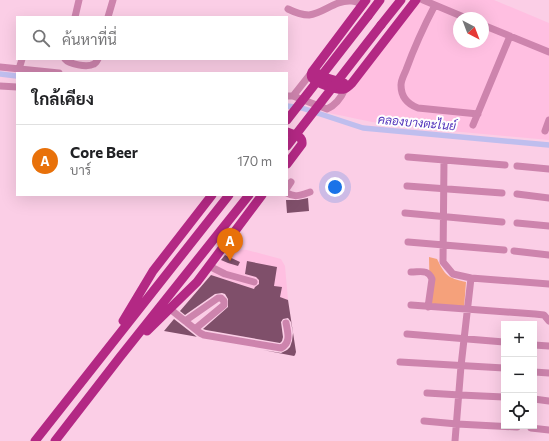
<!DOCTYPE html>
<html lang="th">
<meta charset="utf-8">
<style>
body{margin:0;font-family:Commissioner,Sarabun,sans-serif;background:#f2f2f2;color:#202124}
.controls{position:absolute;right:12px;bottom:12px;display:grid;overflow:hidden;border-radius:0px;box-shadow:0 4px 16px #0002}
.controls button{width:36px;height:36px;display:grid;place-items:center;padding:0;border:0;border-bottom:1px solid #e0e0e0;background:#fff;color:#202124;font:20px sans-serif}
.compass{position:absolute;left:453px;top:12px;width:36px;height:36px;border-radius:50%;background:#fff;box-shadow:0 4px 16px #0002;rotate:138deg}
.you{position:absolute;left:335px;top:187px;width:14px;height:14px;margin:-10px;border:3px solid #fff;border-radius:50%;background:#1a73e8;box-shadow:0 0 0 6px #1a73e833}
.badge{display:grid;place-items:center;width:26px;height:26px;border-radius:50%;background:#1a73e8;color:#fff;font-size:13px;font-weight:700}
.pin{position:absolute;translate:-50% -33px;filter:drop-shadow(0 1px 2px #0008)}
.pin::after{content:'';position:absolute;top:21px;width:14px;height:12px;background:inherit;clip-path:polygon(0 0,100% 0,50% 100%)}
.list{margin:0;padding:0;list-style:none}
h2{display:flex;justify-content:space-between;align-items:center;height:52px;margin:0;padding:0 16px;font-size:17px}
h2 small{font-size:13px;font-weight:400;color:#757577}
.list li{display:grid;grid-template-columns:26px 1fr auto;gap:12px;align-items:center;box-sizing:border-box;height:72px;padding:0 16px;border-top:1px solid #e0e0e0}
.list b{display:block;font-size:15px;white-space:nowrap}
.list p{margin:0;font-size:13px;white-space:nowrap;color:#757577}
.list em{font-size:13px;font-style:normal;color:#757577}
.icon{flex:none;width:22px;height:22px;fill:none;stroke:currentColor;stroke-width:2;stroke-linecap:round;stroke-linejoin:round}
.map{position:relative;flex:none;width:549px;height:441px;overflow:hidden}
.search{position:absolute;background:#fff;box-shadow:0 4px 16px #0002;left:16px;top:16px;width:272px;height:44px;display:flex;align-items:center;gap:10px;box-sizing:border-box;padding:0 14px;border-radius:0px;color:#757577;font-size:15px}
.panel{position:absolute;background:#fff;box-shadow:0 4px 16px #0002;left:16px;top:72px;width:272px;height:124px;border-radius:0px}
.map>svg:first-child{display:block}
.built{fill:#ffbfe1;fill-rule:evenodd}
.green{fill:#f5a17b}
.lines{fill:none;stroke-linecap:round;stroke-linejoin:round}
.canal{stroke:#bfbeee;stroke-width:5.5}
.building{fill:#7f4f6a}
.minor{stroke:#cd84ad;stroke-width:7}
.major{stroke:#b32884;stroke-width:9}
.major-bridge{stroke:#b32884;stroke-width:9}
.labels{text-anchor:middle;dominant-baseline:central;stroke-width:4;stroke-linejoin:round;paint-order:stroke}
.water-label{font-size:12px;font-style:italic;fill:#5335bc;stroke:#fefefe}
</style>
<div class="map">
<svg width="549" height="441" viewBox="0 0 549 441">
<rect width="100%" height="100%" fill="#fbcee6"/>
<!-- built -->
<path class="built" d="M416 0H494L549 23V140L407 127 372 122 329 113 345 89ZM459 18H483V42H459Z
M228 249 247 250 281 259 285 266 288 300 211 275Z"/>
<!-- green -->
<path class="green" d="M429 257 437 259C445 275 447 278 466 282L464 308 430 305Z"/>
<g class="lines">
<!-- canal -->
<path class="canal" d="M0 74 17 76
M287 106 302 108 363 128 549 145"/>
</g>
<!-- building -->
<path class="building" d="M308 198 309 211 287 213 286 200H298Z
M225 255 240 262 238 266 228 263 221 260Z
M247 261 277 267 274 286 282 287 280 297 288 300 296 352 295 355 294 356 263 350 281 353 287 350 290 347 292 341 293 333 291 322 288 318 283 319 281 322 283 337 282 341 280 343 206 330 203 329 228 307V299L225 294 222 293 215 294 185 315 180 311 211 275 254 289 255 287 259 284V280L256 277 245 274Z
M174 319 197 337H198L164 331Z"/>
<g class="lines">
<!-- minor -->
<path class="minor" d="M423 0 466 18
M435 5C424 26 414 48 406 70 404 75 401 80 401 85 401 97 407 104 418 108L478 114
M288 9C294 12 301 15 309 15 324 13 335 0 351 1 355 1 359 3 362 5
M75 17 79 0
M108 17 113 0
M483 25 549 52
M65 59C69 64 87 68 94 64 96 63 97 61 98 59
M0 67 59 73
M19 69 22 59
M0 86 17 87
M287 96H293L327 109C336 105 341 98 345 89
M293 96 312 72
M473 125 510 36
M545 131 549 120
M408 157 505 165
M444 160 443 262 453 274 471 278 549 284
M517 166 549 169
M407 186 502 193
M287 188 291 182
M287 193C295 198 301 195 310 192
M517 194 549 198
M405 213 502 222
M517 223 549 226
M408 242 504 250
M514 251 549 255
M209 266 225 274 254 282
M411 272C421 272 428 269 432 279L428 307
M411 305 535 314 544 315 549 321
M170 309 200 333 204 335 281 348C291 343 288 333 286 323
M185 321 218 298H221L224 301V305L195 329
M407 334 504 342
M534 345 549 346
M400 362 504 368
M534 372 549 373
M427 393 460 395 504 397
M534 399 549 401
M424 421 457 424 517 427
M531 428 549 430
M455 441 461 366 471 278"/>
<!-- major -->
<path class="major" d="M366 0 312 72C311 74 311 76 312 78 315 83 339 91 344 89 347 88 350 85 352 83L416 0
M368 16 380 0
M381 25 401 0
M316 72 317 73 324 77 344 83
M287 132C294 135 303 135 302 144L287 164
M123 321 153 271 212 195
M147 331 197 282 262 195
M35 441 229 195
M55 441 120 357 249 195"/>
<!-- major-bridge -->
<path class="major-bridge" d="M287 120 368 16
M287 146 381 25"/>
</g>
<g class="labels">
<!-- water labels -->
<g class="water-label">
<text transform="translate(417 122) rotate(5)">คลองบางตะไนย์</text>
</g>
</g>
</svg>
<div class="controls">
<button>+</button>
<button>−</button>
<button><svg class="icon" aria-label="locate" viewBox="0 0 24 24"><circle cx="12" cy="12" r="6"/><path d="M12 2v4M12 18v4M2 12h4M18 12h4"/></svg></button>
</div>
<svg class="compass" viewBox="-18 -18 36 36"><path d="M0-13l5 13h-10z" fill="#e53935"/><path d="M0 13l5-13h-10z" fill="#757577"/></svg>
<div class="you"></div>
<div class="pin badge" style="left:230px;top:261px;background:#e8710a">A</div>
<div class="search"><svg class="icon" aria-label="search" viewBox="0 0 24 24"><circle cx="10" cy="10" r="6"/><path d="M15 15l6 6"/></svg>ค้นหาที่นี่</div>
<section class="panel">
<h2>ใกล้เคียง<small></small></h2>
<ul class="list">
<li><span class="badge" style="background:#e8710a">A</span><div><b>Core Beer</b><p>บาร์</p></div><em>170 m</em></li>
</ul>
</section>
</div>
